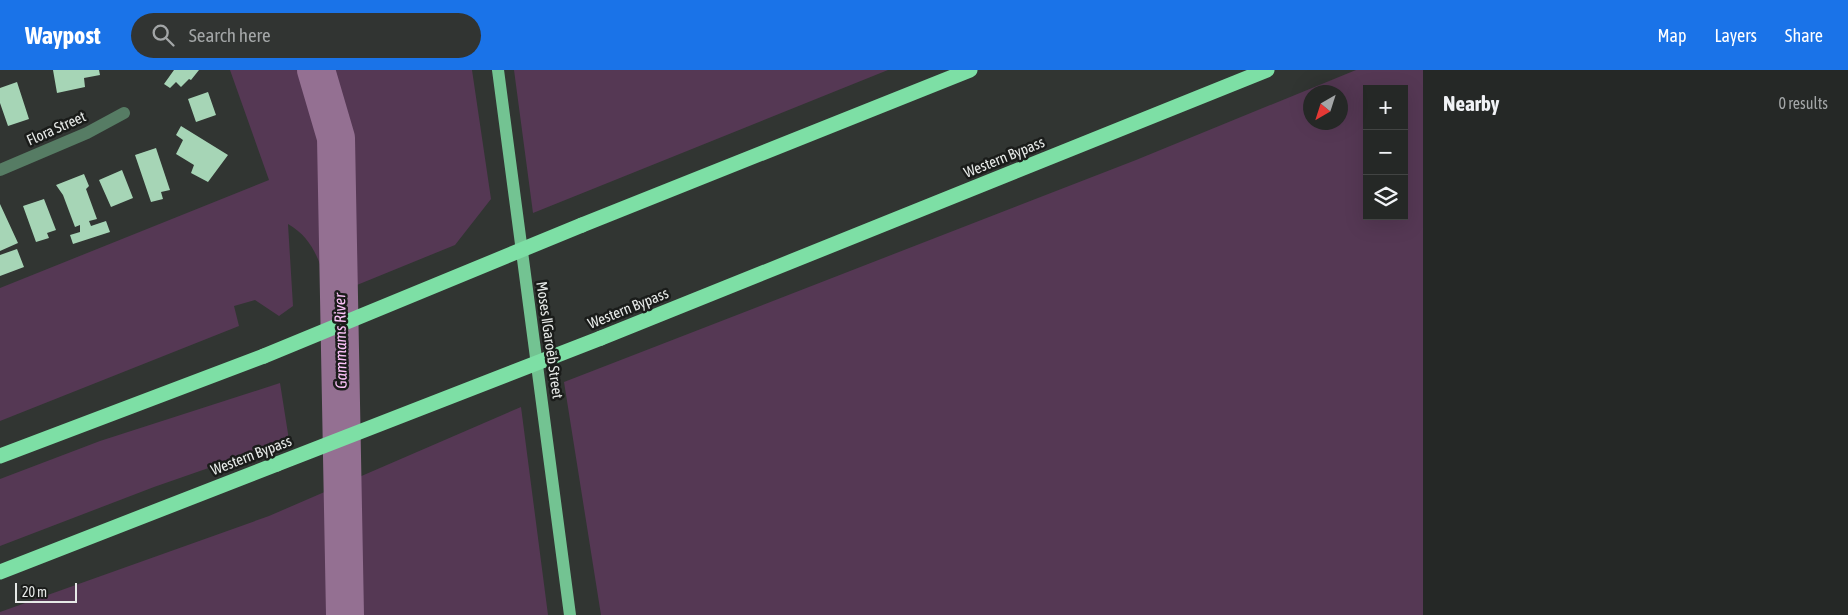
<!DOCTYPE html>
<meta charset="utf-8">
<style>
body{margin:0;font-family:"Asap Condensed",sans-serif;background:#313432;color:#f1f3f6}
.controls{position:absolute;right:15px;top:15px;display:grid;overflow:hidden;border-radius:0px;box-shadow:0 5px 20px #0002}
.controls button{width:45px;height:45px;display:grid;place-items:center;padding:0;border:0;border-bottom:1px solid #424443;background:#252826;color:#f1f3f6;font:25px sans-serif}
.compass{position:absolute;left:1303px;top:15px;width:45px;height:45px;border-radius:50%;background:#252826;box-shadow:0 5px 20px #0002;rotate:219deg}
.scale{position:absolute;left:15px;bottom:12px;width:62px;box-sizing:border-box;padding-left:5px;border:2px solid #e6e9e7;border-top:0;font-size:14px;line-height:18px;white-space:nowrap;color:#e6e9e7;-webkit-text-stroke:4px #1a1c1a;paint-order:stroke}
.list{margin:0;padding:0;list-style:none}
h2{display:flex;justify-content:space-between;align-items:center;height:65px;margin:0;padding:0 20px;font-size:21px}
h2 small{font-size:16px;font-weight:400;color:#a3a6a7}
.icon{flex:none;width:28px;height:28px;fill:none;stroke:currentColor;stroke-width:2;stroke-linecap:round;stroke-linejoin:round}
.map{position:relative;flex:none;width:1423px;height:545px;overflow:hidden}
header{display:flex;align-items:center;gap:30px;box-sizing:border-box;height:70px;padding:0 25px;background:#1a73e8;color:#fff}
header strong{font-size:24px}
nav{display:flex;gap:28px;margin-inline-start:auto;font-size:18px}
.search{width:350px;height:45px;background:#313432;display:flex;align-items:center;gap:12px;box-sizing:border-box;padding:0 18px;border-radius:28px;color:#a3a6a7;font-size:19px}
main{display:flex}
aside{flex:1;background:#252826}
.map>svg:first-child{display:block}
.green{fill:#553854;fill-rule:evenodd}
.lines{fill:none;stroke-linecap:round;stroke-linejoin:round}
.river{stroke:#947092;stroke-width:38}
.building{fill:#a6d5b6}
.minor{stroke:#567c64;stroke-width:12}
.major{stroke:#73c392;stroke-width:12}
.highway{stroke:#7ddfa5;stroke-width:15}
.highway-bridge{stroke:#7ddfa5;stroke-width:15}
.labels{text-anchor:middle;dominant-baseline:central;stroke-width:5;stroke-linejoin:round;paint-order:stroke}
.street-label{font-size:15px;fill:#e6e9e7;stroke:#1a1c1a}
.water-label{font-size:16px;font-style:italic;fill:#fcc3f9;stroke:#1a1c1a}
</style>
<header>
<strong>Waypost</strong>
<div class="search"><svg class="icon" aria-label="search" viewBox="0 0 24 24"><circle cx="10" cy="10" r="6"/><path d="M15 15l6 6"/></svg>Search here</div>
<nav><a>Map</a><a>Layers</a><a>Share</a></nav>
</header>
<main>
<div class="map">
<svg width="1423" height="545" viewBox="0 0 1423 545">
<rect width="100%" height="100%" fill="#313532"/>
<!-- green -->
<path class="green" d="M230 0H472L491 129 455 175 330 226C321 197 316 170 288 154L293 236 279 246 255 230 234 236 239 256 0 351V218L269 110Z
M514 0H888L533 143Z
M1356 0H1423V545H601L564 312 1136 90ZM1367 19H1404V146H1367ZM1310 22H1340V52H1310Z
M280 313 289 370 154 417 0 476V409L100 371Z
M521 337 548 545H0V542L269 446Z"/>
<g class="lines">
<!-- river -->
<path class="river" d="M316 0 336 68 345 545"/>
</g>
<!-- building -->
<path class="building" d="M53 0H99L100 5 84 8 85 17 57 23Z
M174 0H199L191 10 189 9 181 17 176 12 170 18 164 14Z
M17 12 29 49 8 56 0 33V18Z
M208 22 216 45 196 52 188 29Z
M181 56 228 85 208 112 191 103 194 95 176 84 183 70 176 65Z
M156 78 170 120 161 122 163 129 151 132 135 85Z
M122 100 133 128 111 137 99 110Z
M84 104 89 116 86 119 97 149 89 151 91 156 106 151 110 162 73 174 70 165 80 162V155L75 157 63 125 56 115Z
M44 129 56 160 47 163 49 168 36 172 23 136Z
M0 134 18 173 0 181Z
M17 179 24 197 0 206V185Z"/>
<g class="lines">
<!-- minor -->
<path class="minor" d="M0 100 87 63 124 43"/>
<!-- major -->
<path class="major" d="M498 0 570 545"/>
<!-- highway -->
<path class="highway" d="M582 155 970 0
M601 268 1267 0
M0 386 264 286
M0 502 277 394"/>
<!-- highway-bridge -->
<path class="highway-bridge" d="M264 286 582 155
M277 394 601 268"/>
</g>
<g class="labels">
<!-- street labels -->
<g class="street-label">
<text transform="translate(56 58) rotate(-24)">Flora Street</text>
<text transform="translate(1004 87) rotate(-22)">Western Bypass</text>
<text transform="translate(628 238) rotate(-22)">Western Bypass</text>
<text transform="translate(550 270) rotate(82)">Moses ǁGaroëb Street</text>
<text transform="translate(251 385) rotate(-21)">Western Bypass</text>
</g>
<!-- water labels -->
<g class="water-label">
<text transform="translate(340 271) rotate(-91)">Gammams River</text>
</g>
</g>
</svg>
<div class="controls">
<button>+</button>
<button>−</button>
<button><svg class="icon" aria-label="layers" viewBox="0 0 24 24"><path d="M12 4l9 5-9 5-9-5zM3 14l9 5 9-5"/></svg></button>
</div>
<svg class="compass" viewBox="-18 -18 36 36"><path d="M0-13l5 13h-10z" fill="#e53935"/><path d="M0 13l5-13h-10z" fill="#a3a6a7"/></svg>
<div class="scale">20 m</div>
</div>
<aside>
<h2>Nearby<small>0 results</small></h2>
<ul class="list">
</ul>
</aside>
</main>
